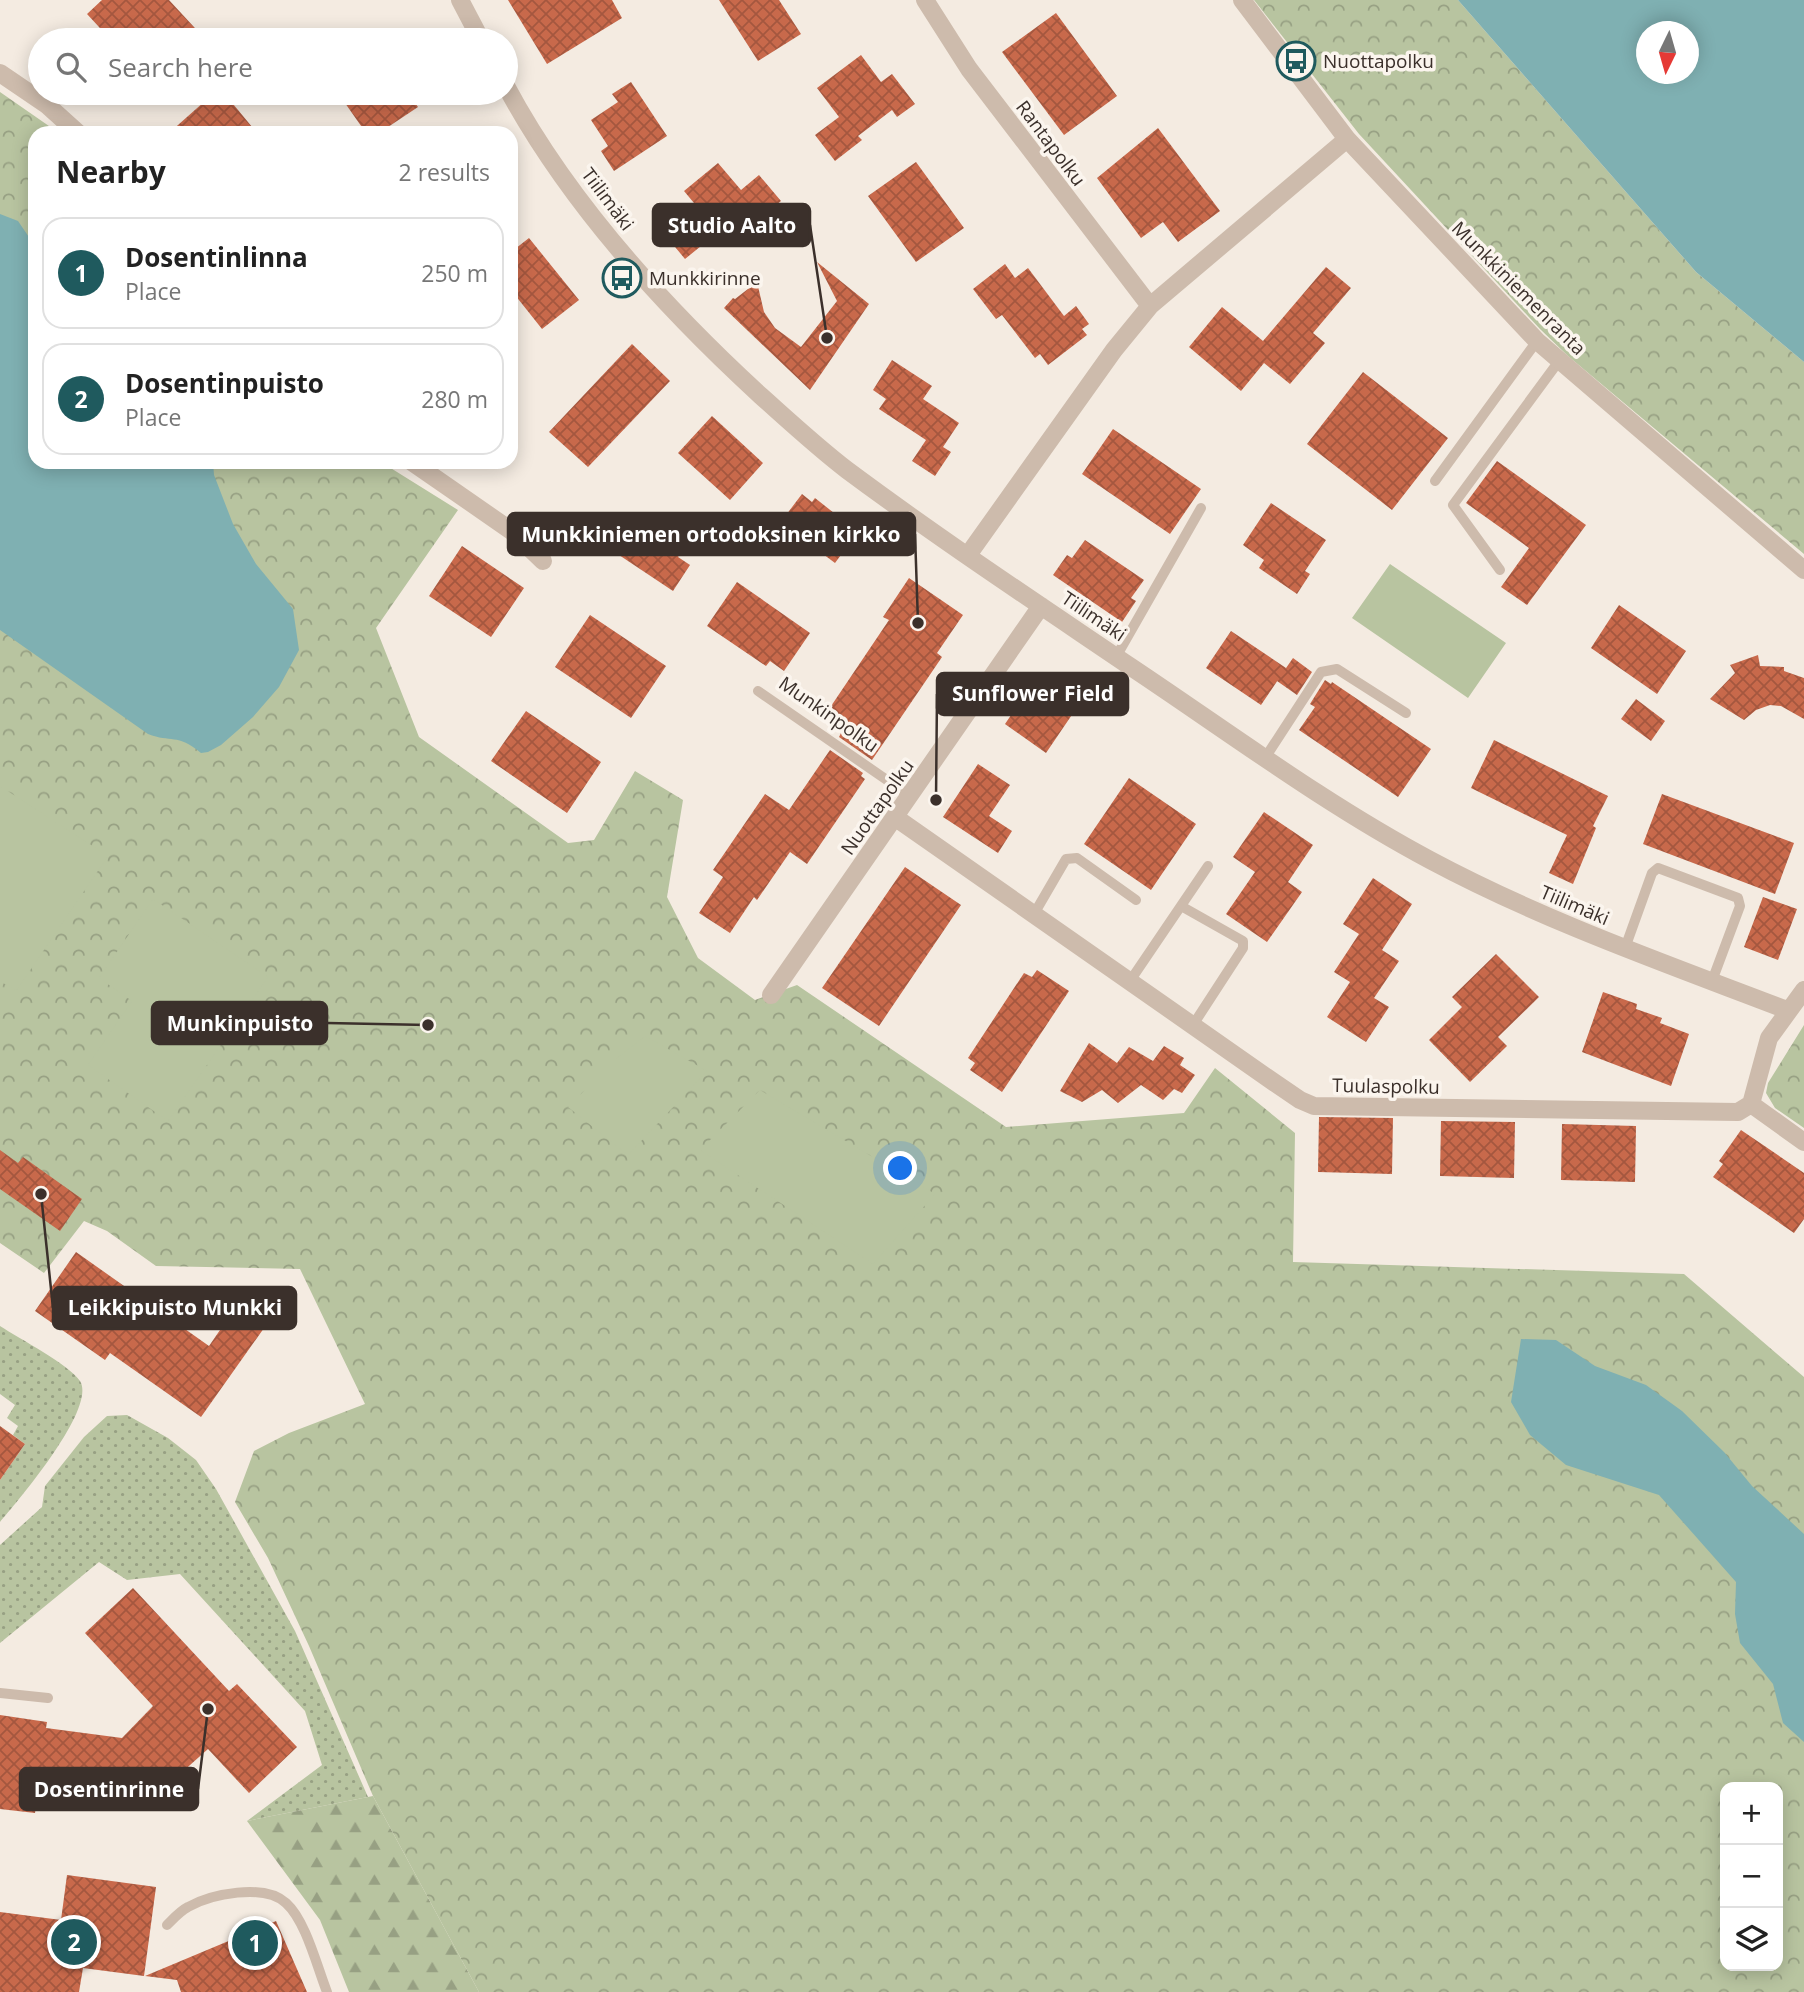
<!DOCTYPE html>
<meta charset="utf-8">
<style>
body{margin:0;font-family:"Open Sans",sans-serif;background:#f6f6f6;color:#222}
.controls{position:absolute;right:21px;bottom:21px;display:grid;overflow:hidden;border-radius:14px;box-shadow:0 4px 18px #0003}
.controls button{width:63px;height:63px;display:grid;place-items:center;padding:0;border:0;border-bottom:2px solid #e0e0e0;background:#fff;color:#222;font:35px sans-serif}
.compass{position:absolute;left:1636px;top:21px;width:63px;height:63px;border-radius:50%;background:#fff;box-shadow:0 4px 18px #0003;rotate:185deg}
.you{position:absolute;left:901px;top:1169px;width:24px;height:24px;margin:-18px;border:5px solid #fff;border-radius:50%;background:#1a73e8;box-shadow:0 0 0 10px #1a73e833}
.badge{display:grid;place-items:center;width:46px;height:46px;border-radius:50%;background:#1f5a5e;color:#fff;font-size:23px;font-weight:700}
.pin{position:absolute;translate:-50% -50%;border:4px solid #fff;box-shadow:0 2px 7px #0006}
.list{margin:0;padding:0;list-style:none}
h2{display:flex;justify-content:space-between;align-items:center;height:91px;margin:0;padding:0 28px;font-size:30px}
h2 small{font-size:23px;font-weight:400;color:#767676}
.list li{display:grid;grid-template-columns:46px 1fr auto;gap:21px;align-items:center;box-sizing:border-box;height:112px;margin:0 14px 14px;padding:0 14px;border:2px solid #e0e0e0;border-radius:21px}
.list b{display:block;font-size:26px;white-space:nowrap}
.list p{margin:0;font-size:23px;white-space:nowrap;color:#767676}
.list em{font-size:23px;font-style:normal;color:#767676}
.icon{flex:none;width:38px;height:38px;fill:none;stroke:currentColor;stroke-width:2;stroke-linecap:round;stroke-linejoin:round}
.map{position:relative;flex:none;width:1804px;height:1992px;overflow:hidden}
.search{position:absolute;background:#fff;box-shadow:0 4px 18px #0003;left:28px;top:28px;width:490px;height:77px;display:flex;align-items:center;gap:18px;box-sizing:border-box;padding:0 24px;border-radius:38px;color:#767676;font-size:26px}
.panel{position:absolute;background:#fff;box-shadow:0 4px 18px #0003;left:28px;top:126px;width:490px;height:343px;border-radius:21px}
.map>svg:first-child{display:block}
.grass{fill:url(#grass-dots)}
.forest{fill:url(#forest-firs)}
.park{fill:url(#park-crowns);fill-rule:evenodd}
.garden{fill:#b8c4a0}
.water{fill:#7fb0b2;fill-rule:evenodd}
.building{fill:url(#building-cross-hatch)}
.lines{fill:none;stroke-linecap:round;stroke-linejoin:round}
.lane{stroke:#cdbbac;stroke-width:10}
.street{stroke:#cdbbac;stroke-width:18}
.labels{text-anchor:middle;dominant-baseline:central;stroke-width:7;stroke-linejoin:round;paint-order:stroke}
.poi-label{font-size:19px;fill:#3b302b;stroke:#fbf5ee;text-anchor:start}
.street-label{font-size:19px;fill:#3b302b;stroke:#fbf5ee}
.leader{fill:none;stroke:#3b302b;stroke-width:2.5}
.callout-dot{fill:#3b302b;stroke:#fbf5ee;stroke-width:2.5}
.callout{fill:#3b302b;stroke:#3b302b;stroke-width:2.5}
.callout-label{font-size:21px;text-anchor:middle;font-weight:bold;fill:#fff}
</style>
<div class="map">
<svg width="1804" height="1992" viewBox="0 0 1804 1992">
<defs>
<pattern id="grass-dots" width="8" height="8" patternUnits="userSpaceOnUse" patternTransform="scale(1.75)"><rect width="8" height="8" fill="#b8c4a0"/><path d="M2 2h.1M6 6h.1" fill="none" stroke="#97a083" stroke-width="1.8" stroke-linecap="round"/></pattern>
<pattern id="forest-firs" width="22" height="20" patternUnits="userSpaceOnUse" patternTransform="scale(1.75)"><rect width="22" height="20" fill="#b8c4a0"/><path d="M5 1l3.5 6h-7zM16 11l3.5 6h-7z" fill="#97a083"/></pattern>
<pattern id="park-crowns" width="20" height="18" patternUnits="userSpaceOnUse" patternTransform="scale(1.75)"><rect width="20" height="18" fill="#b8c4a0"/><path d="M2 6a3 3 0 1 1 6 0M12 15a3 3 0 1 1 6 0" fill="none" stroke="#97a083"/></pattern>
<pattern id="building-cross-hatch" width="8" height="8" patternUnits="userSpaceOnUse" patternTransform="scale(1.75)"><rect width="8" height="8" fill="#c8694b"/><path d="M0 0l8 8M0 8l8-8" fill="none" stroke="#a4573f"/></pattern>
</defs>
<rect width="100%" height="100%" fill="#f4ebe1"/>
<!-- grass -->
<path class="grass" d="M0 1326C20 1339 68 1364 80 1381 97 1408 18 1501 0 1522V1480L25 1444 13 1435 18 1426 7 1418 15 1405 0 1394Z
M127 1415 168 1438 196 1460 216 1489 295 1631 368 1797 247 1821 322 1765 305 1711 180 1574 127 1580 99 1562 0 1643V1545L42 1507 45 1486 84 1437 107 1416Z"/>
<!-- forest -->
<path class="forest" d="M373 1796 479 1992H349L320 1920 247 1821Z"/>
<!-- park -->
<path class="park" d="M1254 0H1458L1696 272 1804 362V554L1568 356 1540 329 1359 134Z
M0 92 59 133H35V462H381L458 510 376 628 419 737 568 843 594 840 635 771 683 800 667 897 698 958 755 1000 797 985 1006 1127 1184 1113 1215 1068 1295 1133 1293 1262 1684 1274 1804 1377V1992H479L373 1796 309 1646 268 1558 235 1502 254 1451 289 1433 365 1404 300 1269 156 1266 107 1231 84 1221 44 1273 0 1243ZM1725 1787H1778V1966H1725Z
M1804 1025V1128L1775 1108 1766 1093 1768 1083Z"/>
<!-- garden -->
<path class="garden" d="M1390 564 1506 643 1468 698 1352 618Z
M0 786 108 856 16 991 0 981Z
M153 899 268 977 168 1121 88 1065 132 1001 99 978Z
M645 1036 707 1071 628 1155 568 1107 616 1059Z
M760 1090 935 1194 873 1264 700 1150Z"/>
<!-- water -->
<path class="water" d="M1458 0H1804V362L1696 272ZM1646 32H1688V74H1646Z
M0 214 18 221 35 246V462H213L214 475 233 524 256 564 293 609 299 650 279 687 253 717 221 745 208 752 201 753C177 733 171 743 148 734L0 630Z
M1521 1339 1556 1340 1595 1366 1646 1385 1682 1411 1724 1452 1752 1486 1804 1534V1742L1783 1723 1773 1684 1740 1643 1735 1614 1736 1582 1659 1495 1566 1465 1530 1435 1511 1402Z"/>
<!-- building -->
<path class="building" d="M102 0H169L206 40H111L87 14Z
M508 0H612L622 18 547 64Z
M719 0H779L801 34 758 61Z
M1056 13 1117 96 1064 135 1002 52Z
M861 55 881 82 892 74 915 104 897 117 892 110 858 136 862 140 835 161 815 135 839 117 817 88Z
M631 82 667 136 614 171 601 151 608 146 591 120 618 102 612 94Z
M214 93H224L257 133H169Z
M338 93H408L418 107 379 133H366Z
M1158 128 1220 211 1178 242 1163 222 1141 238 1097 178Z
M916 162 964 228 916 262 868 196Z
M718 163 741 190 759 175 781 201 748 228 738 216 685 259 661 230 694 203 684 191Z
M529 238 579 300 542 329 511 290V252Z
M817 262 869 304 810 390 724 308 733 298 735 299 757 282 764 312 775 328 801 347 837 301Z
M1005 264 1015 278 1028 268 1064 316 1076 306 1089 324 1082 329 1087 335 1048 365 1040 354 1035 358 1002 315 996 319 973 289Z
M1326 267 1351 288 1313 333 1325 343 1290 384 1264 363 1241 391 1189 347 1222 307 1263 341Z
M632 344 670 381 588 467 549 432Z
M892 360 932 386 923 399 959 423 943 447 951 452 935 476 912 461 926 440 879 409 886 399 873 390Z
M1363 372 1448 438 1392 510 1307 444Z
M712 416 763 463 730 500 678 453Z
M1113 429 1201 489 1170 534 1082 474Z
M1497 461 1586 525 1527 605 1501 587 1529 548 1466 503Z
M802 494 812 502 815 498 858 532 835 563 791 530 793 527 783 519Z
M1271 503 1326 540 1305 571 1310 574 1297 594 1259 568 1264 560 1243 545Z
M635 517 683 550 678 557 690 565 673 591 613 551Z
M1085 540 1144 580 1131 598 1136 601 1122 622 1053 575 1067 555 1072 558Z
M462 546 524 588 491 637 429 596Z
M909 578 963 615 937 653 942 657 872 760 839 737 842 731 823 718 889 620 883 617Z
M737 582 810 633 784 671 770 661 766 666 707 626Z
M1619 605 1686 651 1657 694 1591 648Z
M590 615 666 666 631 718 555 667Z
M1231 631 1286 668 1261 705 1206 668Z
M1758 655 1760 666 1784 667V671L1804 678V719L1781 706 1770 705 1756 710 1744 720 1710 699 1735 673 1730 665Z
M1293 658 1312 672 1297 695 1277 681Z
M1040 672 1082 700 1046 753 1005 724Z
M1325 680 1331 684 1332 682 1431 749 1398 797 1299 730 1315 707 1310 704Z
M1636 699 1665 721 1651 741 1621 719Z
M526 711 601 762 567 813 491 761Z
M1494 740 1608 796 1593 826 1596 828 1573 884 1549 873 1567 835 1471 788Z
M830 750 863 773 861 776 865 779 807 864 790 852 757 900 754 897 730 933 699 913 723 877 713 870 765 794 789 810Z
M978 764 1010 785 989 816 1012 831 998 853 943 817Z
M1129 778 1196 824 1151 890 1084 844Z
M1662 794 1794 843 1775 894 1643 844Z
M1264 812 1313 845 1288 882 1302 892 1267 942 1226 914 1255 872 1233 857Z
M905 867 961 905 879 1026 822 988Z
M1373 878 1412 904 1382 950 1399 961 1374 998 1389 1007 1366 1042 1327 1017 1350 982 1334 972 1359 934 1343 924Z
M1763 897 1797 909 1778 960 1744 947Z
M1496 954 1539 997 1498 1037 1507 1046 1470 1082 1429 1040 1462 1007 1452 997Z
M1037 970 1069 991 1002 1092 970 1070 975 1063 968 1058 1024 973 1032 977Z
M1603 992 1637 1004 1636 1009 1662 1018 1660 1023 1689 1034 1671 1086 1582 1052Z
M1089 1043 1117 1063 1129 1047 1153 1061 1164 1046 1184 1058 1180 1065 1195 1075 1182 1093 1174 1089 1163 1100 1141 1085 1118 1103 1102 1090 1082 1102 1060 1091Z
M1319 1117 1393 1118 1392 1174 1318 1172Z
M1441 1121 1515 1122 1514 1178 1440 1176Z
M1562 1124 1636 1126 1635 1182 1561 1180Z
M1741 1130 1804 1173V1219L1794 1233 1713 1177 1723 1164 1719 1161Z
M0 1150 18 1163 23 1157 82 1199 60 1231 0 1189Z
M76 1252 209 1346 240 1301 269 1321 201 1417 110 1353 105 1360 35 1311Z
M0 1426 25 1444 0 1480Z
M133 1588 229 1691 237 1684 297 1747 249 1793 208 1749 143 1807 38 1793 35 1813 0 1809V1715L47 1722 46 1728 122 1738 153 1706 85 1633Z
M67 1875 156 1887 144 1976 83 1968 79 1992H0V1912L61 1920Z
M276 1921 307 1992H181L177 1980 145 1976Z"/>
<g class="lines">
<!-- lane -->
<path class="lane" d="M1435 481 1537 341
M1500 570 1453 505 1559 361
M1116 657 1201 508
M758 691 910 796
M1265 758 1321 672 1337 669 1406 713
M1181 906 1243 941V948L1193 1025
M1034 914 1066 859 1077 858 1136 900
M1625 948 1652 873 1658 868 1738 898 1740 906 1712 981
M1130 981 1208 866
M0 1693 48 1698
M167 1925C173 1919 180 1911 188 1907 211 1894 264 1883 286 1903 306 1921 317 1967 327 1992"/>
<!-- street -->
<path class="street" d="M460 0 481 40
M925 0 969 69 1150 306
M1242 0 1347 139 1537 341 1804 570
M0 73 47 105 78 133
M506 86C568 202 664 307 761 396 789 421 817 447 847 470 937 537 1032 600 1125 663 1226 730 1323 803 1430 860 1544 921 1667 964 1787 1010
M412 462 513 532 543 561
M968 555 1114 350 1150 306 1347 139
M896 818 1275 1083 1300 1100 1314 1106 1738 1112 1751 1104 1769 1038 1804 990
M771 995 1041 606
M1751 1104 1804 1142"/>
</g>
<!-- icons -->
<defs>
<symbol id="bus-ring" viewBox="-11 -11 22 22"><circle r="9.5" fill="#fbf5ee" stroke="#1f5a5e" stroke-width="1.5"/><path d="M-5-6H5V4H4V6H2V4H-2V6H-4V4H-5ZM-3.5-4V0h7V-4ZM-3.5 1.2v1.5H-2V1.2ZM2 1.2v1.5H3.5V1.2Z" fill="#1f5a5e"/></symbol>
</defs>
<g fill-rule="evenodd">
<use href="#bus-ring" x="1274" y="39" width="44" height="44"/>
<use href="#bus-ring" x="600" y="256" width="44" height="44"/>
</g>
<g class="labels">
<!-- poi labels -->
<g class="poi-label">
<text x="1323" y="61">Nuottapolku</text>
<text x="649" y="278">Munkkirinne</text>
</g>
<!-- street labels -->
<g class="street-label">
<text transform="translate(1051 143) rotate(53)">Rantapolku</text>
<text transform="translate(608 199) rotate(53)">Tiilimäki</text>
<text transform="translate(1519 288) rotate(45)">Munkkiniemenranta</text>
<text transform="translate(1094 616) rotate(34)">Tiilimäki</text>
<text transform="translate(829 714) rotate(35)">Munkinpolku</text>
<text transform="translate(877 807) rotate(-55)">Nuottapolku</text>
<text transform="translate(1575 905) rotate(23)">Tiilimäki</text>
<text transform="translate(1386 1086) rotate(1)">Tuulaspolku</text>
</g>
</g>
<!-- callouts -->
<path class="leader" d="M827 338L810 225M918 623L915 534M936 800L937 694M428 1025L327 1023M41 1194L53 1308M208 1709L198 1789"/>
<g class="callout-dot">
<circle cx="827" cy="338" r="7"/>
<circle cx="918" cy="623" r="7"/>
<circle cx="936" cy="800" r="7"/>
<circle cx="428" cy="1025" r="7"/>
<circle cx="41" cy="1194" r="7"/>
<circle cx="208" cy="1709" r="7"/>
</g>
<g class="callout">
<rect x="653" y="204" width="157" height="42" rx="7"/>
<rect x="508" y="513" width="407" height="42" rx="7"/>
<rect x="937" y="673" width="191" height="42" rx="7"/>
<rect x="152" y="1002" width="175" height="42" rx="7"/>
<rect x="53" y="1287" width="243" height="42" rx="7"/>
<rect x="20" y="1768" width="178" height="42" rx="7"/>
</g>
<g class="callout-label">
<text x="732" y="233">Studio Aalto</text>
<text x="711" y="542">Munkkiniemen ortodoksinen kirkko</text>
<text x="1033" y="701">Sunflower Field</text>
<text x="240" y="1031">Munkinpuisto</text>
<text x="175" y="1315">Leikkipuisto Munkki</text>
<text x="109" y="1797">Dosentinrinne</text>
</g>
</svg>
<div class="controls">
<button>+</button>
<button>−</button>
<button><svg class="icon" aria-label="layers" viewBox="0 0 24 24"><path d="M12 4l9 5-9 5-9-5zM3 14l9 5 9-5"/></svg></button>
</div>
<svg class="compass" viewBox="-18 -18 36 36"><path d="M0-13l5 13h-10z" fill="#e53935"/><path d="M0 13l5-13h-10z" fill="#767676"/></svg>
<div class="you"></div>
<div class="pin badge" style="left:255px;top:1943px">1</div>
<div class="pin badge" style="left:74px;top:1942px">2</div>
<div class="search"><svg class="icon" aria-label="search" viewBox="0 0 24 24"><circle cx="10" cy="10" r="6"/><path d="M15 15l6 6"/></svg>Search here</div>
<section class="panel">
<h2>Nearby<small>2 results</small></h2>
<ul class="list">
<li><span class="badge">1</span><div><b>Dosentinlinna</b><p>Place</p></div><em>250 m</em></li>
<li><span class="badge">2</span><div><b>Dosentinpuisto</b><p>Place</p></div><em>280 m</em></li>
</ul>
</section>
</div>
